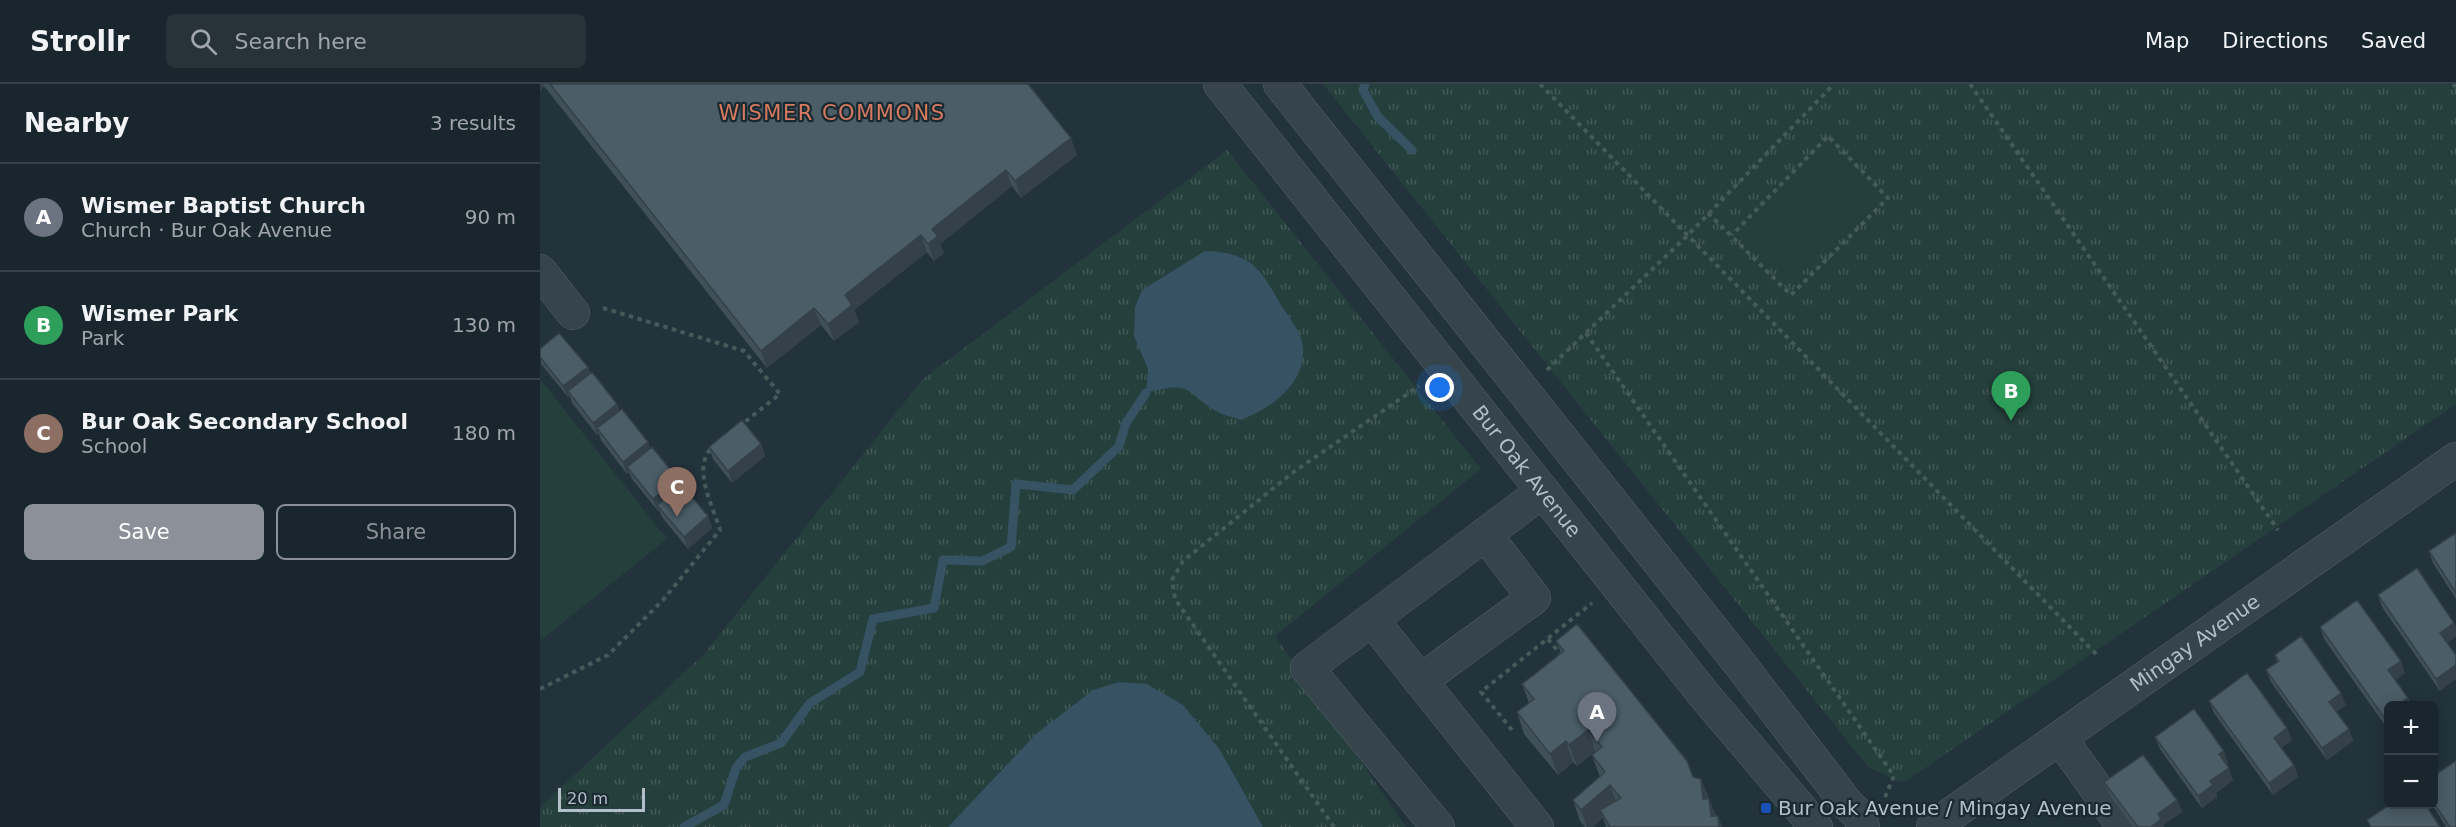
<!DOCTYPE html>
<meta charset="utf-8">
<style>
body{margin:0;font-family:"DejaVu Sans",sans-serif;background:#273239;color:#f1f3f6}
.controls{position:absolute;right:18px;bottom:18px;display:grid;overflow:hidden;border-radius:9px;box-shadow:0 3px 15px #0003}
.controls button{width:54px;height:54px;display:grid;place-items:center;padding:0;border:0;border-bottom:2px solid #384349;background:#1a262d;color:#f1f3f6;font:30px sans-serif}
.scale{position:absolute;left:18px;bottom:15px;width:87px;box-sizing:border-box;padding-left:6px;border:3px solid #b2bfc8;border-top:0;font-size:16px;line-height:21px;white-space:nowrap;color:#b2bfc8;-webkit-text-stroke:4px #1b2931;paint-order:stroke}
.you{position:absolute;left:900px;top:304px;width:21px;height:21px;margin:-15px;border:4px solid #fff;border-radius:50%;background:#1a73e8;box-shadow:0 0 0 9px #1a73e833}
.badge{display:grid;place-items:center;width:39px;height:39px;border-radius:50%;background:#8c9099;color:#fff;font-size:20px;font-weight:700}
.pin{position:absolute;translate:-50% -50px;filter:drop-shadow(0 2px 3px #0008)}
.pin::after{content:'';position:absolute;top:32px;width:21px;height:18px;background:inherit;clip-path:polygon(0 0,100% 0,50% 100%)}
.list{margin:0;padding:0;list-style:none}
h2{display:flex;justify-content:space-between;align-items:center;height:78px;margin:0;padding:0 24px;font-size:26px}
h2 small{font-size:20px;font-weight:400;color:#9fa5aa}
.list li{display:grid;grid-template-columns:39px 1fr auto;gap:18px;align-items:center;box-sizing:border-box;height:108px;padding:0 24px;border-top:2px solid #384349}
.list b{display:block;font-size:22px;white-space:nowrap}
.list p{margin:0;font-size:20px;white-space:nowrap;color:#9fa5aa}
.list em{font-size:20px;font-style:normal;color:#9fa5aa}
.actions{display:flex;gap:12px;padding:18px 24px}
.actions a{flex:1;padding:14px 0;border:2px solid #8c9099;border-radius:9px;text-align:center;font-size:21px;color:#8c9099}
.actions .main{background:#8c9099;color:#fff}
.icon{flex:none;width:33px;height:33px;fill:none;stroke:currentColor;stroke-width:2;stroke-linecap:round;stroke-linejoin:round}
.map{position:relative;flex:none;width:1916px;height:743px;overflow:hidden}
header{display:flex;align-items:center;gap:36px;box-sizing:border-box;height:84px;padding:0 30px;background:#1a262d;border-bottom:2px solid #384349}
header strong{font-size:28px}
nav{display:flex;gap:33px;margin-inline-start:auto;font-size:21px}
.search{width:420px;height:54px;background:#273239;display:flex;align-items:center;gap:15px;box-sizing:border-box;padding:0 21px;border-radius:9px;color:#9fa5aa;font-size:22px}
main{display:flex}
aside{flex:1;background:#1a262d}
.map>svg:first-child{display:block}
.park{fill:url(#park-tufts)}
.pitch{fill:#253f3c}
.water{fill:#365263}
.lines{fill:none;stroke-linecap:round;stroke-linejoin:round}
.stream{stroke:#365263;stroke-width:9}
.minor-casing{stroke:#54626a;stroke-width:34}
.path{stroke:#445b59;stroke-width:4;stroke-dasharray:4.5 4.5;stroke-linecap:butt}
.minor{stroke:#36444c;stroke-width:33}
.wall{fill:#405059}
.shaded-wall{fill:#344148}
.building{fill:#4b5d67;stroke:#344148;stroke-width:1.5}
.transit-dot{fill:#1a4fb4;stroke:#1b2931;stroke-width:2}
.labels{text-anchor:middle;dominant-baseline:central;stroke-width:4.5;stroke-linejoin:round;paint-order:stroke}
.street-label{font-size:20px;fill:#b2bfc8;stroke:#1b2931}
.poi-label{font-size:20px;fill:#b2bfc8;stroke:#1b2931;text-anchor:start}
.neighbourhood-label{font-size:21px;letter-spacing:1.5px;fill:#d67b5f;stroke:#1b2931}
</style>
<header>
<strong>Strollr</strong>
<div class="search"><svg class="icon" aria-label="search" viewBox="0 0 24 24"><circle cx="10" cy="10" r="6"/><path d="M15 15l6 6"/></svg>Search here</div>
<nav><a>Map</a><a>Directions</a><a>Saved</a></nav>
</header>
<main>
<aside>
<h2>Nearby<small>3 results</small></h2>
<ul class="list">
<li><span class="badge" style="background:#6b7280">A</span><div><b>Wismer Baptist Church</b><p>Church · Bur Oak Avenue</p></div><em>90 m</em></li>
<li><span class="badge" style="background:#2e9e5b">B</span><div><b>Wismer Park</b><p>Park</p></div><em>130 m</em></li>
<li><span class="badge" style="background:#8d6e63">C</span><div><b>Bur Oak Secondary School</b><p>School</p></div><em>180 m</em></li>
</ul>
<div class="actions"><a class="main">Save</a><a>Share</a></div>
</aside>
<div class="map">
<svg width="1916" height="743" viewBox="0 0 1916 743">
<defs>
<pattern id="park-tufts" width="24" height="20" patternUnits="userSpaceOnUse" patternTransform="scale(1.5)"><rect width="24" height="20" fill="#253f3c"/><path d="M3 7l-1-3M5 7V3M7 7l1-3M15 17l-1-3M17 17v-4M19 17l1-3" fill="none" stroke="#425957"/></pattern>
</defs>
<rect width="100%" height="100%" fill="#22333c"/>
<!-- park -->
<path class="park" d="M783 0H1916V320L1366 697 1360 698 1328 683Z
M687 66 941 385 735 552 866 743H0V723L164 570 383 295Z"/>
<!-- pitch -->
<path class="pitch" d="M1290 61 1337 110 1250 193 1203 145Z
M0 295 127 455 0 557Z"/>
<!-- water -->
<path class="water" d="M665 167C712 169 719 183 741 221 748 232 759 245 762 257 770 296 734 323 701 336 694 333 685 332 678 328 642 308 655 296 606 309L608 285 594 252 595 223 602 206Z
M579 598 607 600 643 621 680 666 723 743H408L496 650 553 606Z"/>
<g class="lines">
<!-- stream -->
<path class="stream" d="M825 0 823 6 838 33 872 66
M144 743 184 721 196 684 205 673 241 659 270 619 320 588 333 535 394 524 403 476 442 477 471 463 476 400 533 406 579 362 586 339 606 309"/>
<defs>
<g id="minor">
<path id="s1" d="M680 0 1165 612 1276 743"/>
<path d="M740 0 1196 575 1308 721 1320 732 1323 743"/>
<path d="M0 187 33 229"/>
<path d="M833 537 997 743"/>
<path d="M880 597 994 514 945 450"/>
<path d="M1520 654 1584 743"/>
<path d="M898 743 767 584 1003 407"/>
<path id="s2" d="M1393 743 1916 375"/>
</g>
</defs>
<!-- minor casing -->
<use href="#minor" class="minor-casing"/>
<!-- path -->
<path class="path" d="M1000 0 1557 571
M1430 0 1738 446
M1913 0 1916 3
M1168 129 1251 211 1348 114 1288 52 1192 151
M63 224 204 267 240 310 201 341
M1046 249 1354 692 1345 713
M1007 286 1147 152 1294 0
M1008 555 1021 571
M0 605 68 571 123 516 180 446C173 422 150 381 174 362
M972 646 941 608 1052 519
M794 743 635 515 632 496 643 477 755 387 879 302"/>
<!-- minor -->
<use href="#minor" class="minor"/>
</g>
<!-- wall -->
<path class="wall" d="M0 0H488L537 71 481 114 472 102 400 160 404 169 394 177 387 168 314 226 319 238 294 257 281 241 227 284 4 2 0 6Z
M0 265 48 283 50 289 77 320 80 327 141 402 168 432 172 444 148 465 122 433 119 426 118 427 92 395 89 388 87 390 61 356 59 350 57 351 32 319 30 312 28 313 1 280Z
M221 360 225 372 192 399 173 375 169 363Z
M1916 449V515L1893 479 1889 467Z
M1838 511 1907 559 1900 607 1842 523Z
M1780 543 1865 589 1855 596 1868 614 1870 621H1848V643L1847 644 1784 555Z
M1016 557 1153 693 1161 695 1176 732H1178L1182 743H1066L1063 734 1053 743H1045L1040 737 1033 716 1060 693 1052 671 1056 668 1055 667 1037 682 1033 678 1018 691 984 650 977 628 989 619 982 600 1021 569Z
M1735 571 1806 621 1796 628 1809 645 1813 657 1787 676 1731 598 1726 586 1737 578Z
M1669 617 1752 656 1741 664 1754 681 1758 693 1733 711 1674 629Z
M1615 653 1688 679 1686 680 1693 696 1676 709 1677 713 1662 724 1620 665Z
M1893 692 1916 743H1906L1892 720H1893Z
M1564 698 1637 716 1642 728 1623 741 1624 743H1593L1569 710Z"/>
<!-- shaded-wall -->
<path class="shaded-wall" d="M0 0H3L4 2 0 6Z
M531 54 537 71 481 114 475 97Z
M466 86 472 102 400 160 404 169 394 177 388 160 392 145Z
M381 151 387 168 314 226 319 238 294 257 288 240 305 211Z
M274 224 281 241 227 284 221 267Z
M48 283 52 295 28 307 30 312 28 313 23 302Z
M77 320 81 332 57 344 59 350 57 351 53 339Z
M108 358 112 370 87 383 89 388 87 390 83 378Z
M221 360 225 372 192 399 188 387Z
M138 395 142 407 117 421 119 425 118 427 113 415Z
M168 432 172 444 148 465 144 453Z
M1914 539 1916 543V553L1905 561 1900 549Z
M1861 577 1865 589 1852 598 1848 586Z
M1916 581V595L1900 607 1896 595Z
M1801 609 1806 621 1793 630 1789 618Z
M1868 614 1870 621H1857Z
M1848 628V643L1847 644 1843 632Z
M1747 644 1752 656 1738 666 1734 654Z
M1809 645 1813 657 1787 676 1782 664Z
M1048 646 1055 667 1037 682 1029 661Z
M1026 657 1033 678 1018 691 1010 670Z
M1684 667 1688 679 1683 682 1679 670Z
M1754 681 1758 693 1733 711 1729 699Z
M1689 684 1693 696 1676 709 1677 713 1662 724 1658 712 1670 697Z
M1161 695 1169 716 1163 715Z
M1070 701 1078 722 1060 726 1063 734 1053 743H1047L1041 726Z
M1169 715 1177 736 1171 732Z
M1637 716 1642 728 1623 741 1624 743H1611L1618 730Z
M1178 732 1182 743H1179Z"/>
<!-- building -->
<path class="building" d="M10 0H488L531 54 475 97 466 86 392 145 398 152 388 160 381 151 305 211 312 221 288 240 274 224 221 267Z
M19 249 48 283 23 302 0 273V265Z
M52 288 77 320 53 339 28 307Z
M82 325 108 358 83 378 57 344Z
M202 336 221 360 188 387 169 363Z
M112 363 138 395 113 415 87 383Z
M142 401 168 432 144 453 117 421Z
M1916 449V509L1889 467Z
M1877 484 1914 539 1900 549 1916 571V581L1896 595 1838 511Z
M1817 516 1861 577 1848 586 1868 614 1857 621H1848V628L1843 632 1780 543Z
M1037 540 1147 677 1153 693 1161 695 1163 715H1169L1171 732H1178L1179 743H1070L1060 726 1081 714 1070 701 1041 726 1033 716 1065 688 1052 671 1062 663 1048 646 1029 661 1026 657 1010 670 977 628 994 615 982 600 1024 567 1016 557Z
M1761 552 1801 609 1789 618 1809 645 1782 664 1726 586 1739 577 1735 571Z
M1707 589 1747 644 1734 654 1754 681 1729 699 1669 617Z
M1654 625 1684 667 1679 670 1689 684 1670 697 1673 701 1658 712 1615 653Z
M1603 671 1637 716 1618 730 1621 735 1611 743H1598L1564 698Z
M1916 677V743H1910L1893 718V692Z
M1851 720H1885L1900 743H1831L1827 736Z"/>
<!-- markers -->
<rect class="transit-dot" x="1220" y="718" width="12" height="12" rx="3"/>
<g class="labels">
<!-- street labels -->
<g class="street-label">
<text stroke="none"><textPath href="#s1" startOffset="494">Bur Oak Avenue</textPath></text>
<text stroke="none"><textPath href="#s2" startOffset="320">Mingay Avenue</textPath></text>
</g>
<!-- poi labels -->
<g class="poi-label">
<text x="1238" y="724">Bur Oak Avenue / Mingay Avenue</text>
</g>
<!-- neighbourhood labels -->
<g class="neighbourhood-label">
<text x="292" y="29">WISMER COMMONS</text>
</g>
</g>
</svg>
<div class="controls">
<button>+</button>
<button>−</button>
</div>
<div class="scale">20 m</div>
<div class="you"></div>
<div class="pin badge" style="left:1057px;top:658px;background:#6b7280">A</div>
<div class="pin badge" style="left:1471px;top:337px;background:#2e9e5b">B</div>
<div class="pin badge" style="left:137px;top:433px;background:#8d6e63">C</div>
</div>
</main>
